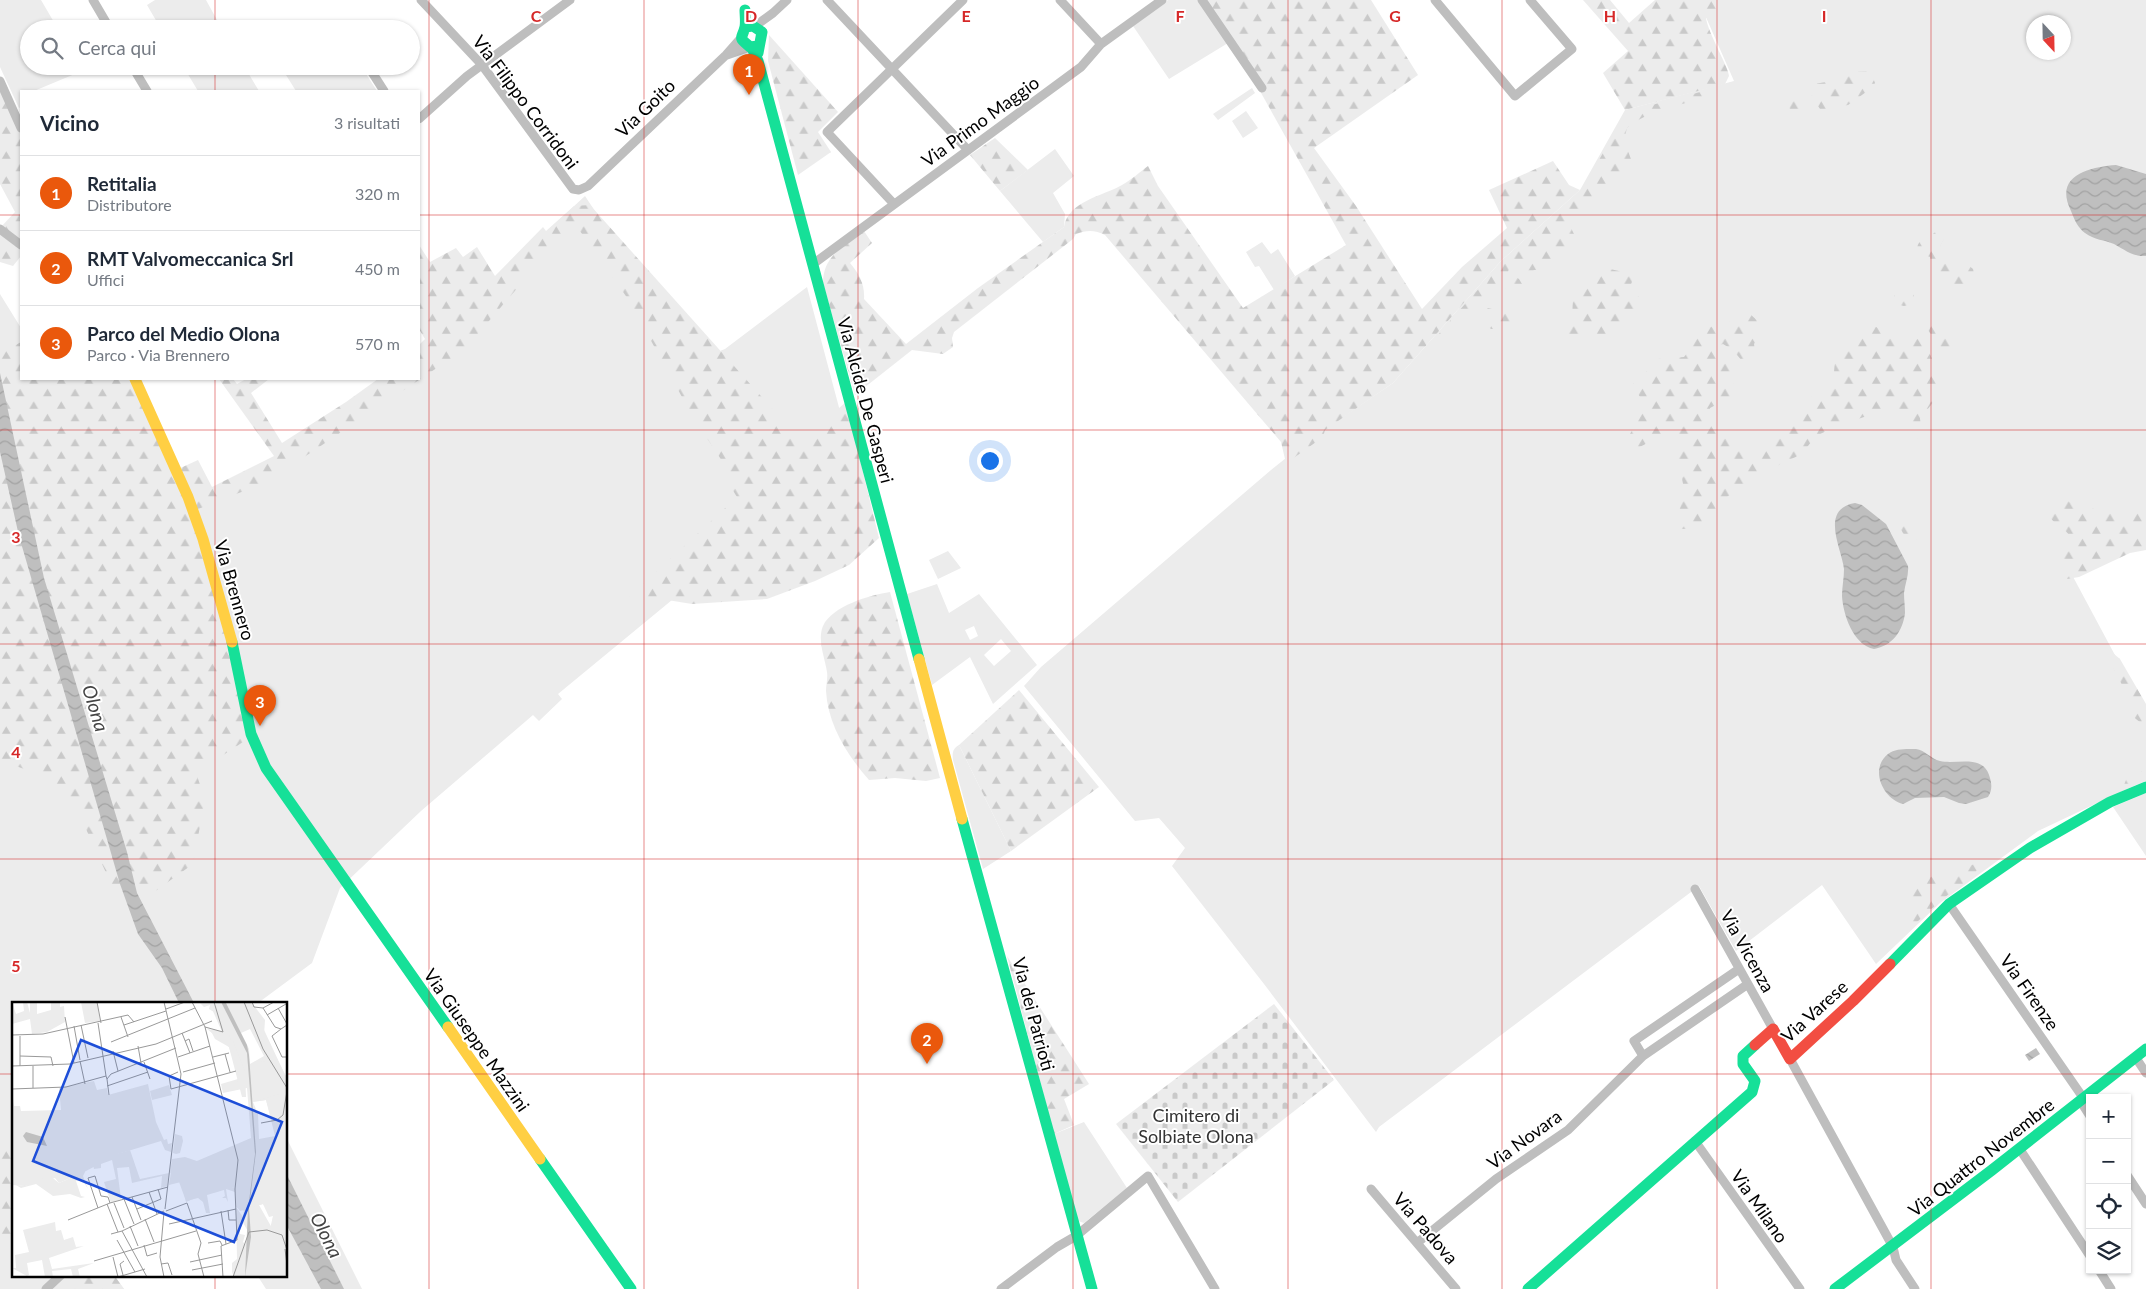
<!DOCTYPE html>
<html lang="it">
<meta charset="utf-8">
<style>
body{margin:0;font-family:Lato,sans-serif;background:#f2f2f3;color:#1f2937}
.controls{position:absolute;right:15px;bottom:15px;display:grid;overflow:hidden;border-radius:0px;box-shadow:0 1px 4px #0004}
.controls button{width:45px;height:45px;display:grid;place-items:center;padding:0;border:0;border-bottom:1px solid #e0e1e3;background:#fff;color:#1f2937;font:25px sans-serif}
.compass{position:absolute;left:2026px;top:15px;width:45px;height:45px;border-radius:50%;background:#fff;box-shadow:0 1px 4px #0004;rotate:158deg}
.you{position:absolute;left:989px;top:460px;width:18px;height:18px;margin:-12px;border:4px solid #fff;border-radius:50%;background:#1a73e8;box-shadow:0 0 0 8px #1a73e833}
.badge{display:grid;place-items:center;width:32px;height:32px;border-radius:50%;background:#ea580c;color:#fff;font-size:16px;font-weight:700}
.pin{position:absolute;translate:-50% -41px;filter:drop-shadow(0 1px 2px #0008)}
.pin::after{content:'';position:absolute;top:26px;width:18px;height:15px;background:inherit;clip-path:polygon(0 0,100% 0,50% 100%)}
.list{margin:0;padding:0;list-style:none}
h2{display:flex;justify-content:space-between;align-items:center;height:65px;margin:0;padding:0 20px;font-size:21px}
h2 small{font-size:16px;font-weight:400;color:#747a83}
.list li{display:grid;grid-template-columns:32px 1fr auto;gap:15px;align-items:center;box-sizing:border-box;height:75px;padding:0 20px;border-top:1px solid #e0e1e3}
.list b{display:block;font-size:19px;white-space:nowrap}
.list p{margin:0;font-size:16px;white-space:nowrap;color:#747a83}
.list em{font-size:16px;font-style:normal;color:#747a83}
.icon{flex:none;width:28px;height:28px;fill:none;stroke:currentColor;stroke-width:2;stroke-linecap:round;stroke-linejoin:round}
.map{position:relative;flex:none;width:2146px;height:1289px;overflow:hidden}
.search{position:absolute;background:#fff;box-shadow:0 1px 4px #0004;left:20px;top:20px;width:400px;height:55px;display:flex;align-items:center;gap:12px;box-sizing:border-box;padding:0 18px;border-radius:28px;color:#747a83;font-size:19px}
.panel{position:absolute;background:#fff;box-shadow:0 1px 4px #0004;left:20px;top:90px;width:400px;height:290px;border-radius:0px}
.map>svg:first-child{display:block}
.green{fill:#ececec;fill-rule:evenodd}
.forest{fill:url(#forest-firs)}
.cemetery{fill:url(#cemetery-stones)}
.water{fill:url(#water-waves)}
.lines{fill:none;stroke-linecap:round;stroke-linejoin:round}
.street{stroke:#bebebe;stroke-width:9}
.fast{stroke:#16e098;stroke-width:11}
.slow{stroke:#ffcf43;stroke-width:11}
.jam{stroke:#f24e42;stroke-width:11}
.grid{fill:none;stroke:#d62828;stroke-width:1;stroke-opacity:0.55}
.labels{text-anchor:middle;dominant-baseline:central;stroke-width:4;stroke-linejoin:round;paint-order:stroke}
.street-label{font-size:18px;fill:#000;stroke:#fff}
.park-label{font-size:18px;fill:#333;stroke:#fff}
.water-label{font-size:19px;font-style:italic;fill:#444;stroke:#fff}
.inset-road{fill:none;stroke:#999;stroke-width:1}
.view{fill:#1d4ed8;fill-opacity:0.15;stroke:#1d4ed8;stroke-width:2.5}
.inset-edge{fill:none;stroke:#000;stroke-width:2.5}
.grid-label{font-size:16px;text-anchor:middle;font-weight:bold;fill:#d62828;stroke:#fff;stroke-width:4;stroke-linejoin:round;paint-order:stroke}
</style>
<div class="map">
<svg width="2146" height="1289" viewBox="0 0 2146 1289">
<defs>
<pattern id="forest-firs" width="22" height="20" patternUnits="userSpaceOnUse" patternTransform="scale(1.25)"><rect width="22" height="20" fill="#ececec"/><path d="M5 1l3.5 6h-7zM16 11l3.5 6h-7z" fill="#c9c9c9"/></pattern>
<pattern id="cemetery-stones" width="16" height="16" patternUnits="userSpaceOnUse" patternTransform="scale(1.25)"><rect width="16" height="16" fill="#ececec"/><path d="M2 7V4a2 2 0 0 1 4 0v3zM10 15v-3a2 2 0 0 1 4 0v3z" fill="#c9c9c9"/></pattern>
<pattern id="water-waves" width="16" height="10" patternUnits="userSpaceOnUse" patternTransform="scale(1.25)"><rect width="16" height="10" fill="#bfbfbf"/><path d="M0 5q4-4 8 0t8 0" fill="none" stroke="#a2a2a2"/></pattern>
</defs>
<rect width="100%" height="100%" fill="#fff"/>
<!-- green -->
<path class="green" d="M0 0H41L58 29H29V66H79L82 71 34 91H21V107L19 108 0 67Z
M155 0H206L222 29H161L147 5Z
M1168 0H1200L1228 43 1169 79 1133 26Z
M1720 0H2146V543L2071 573 2146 713V780L2038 831 1940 903 1876 964 1822 885 1736 951 1699 886 1379 1127 1376 1132 1264 984 1172 866 1185 848 1159 818 1135 821 1024 686 1041 667 1271 470 1306 442 1393 383 1501 261 1580 190 1625 110 1734 81 1705 15ZM2034 22H2064V52H2034Z
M183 66H244L259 91H198Z
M299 66H361L377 91H296L286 75Z
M1252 88 1255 93 1218 120 1213 114Z
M1246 111 1258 128 1243 138 1232 121Z
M1055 149 1074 176 1053 193 1065 214 1064 227 1043 242 1000 191Z
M585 196 640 279 705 357 725 349 807 287 841 415 672 600 558 694 562 699 539 721 533 715 421 811 340 888 312 963 258 1003H14V1275H114L124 1289H0V294L21 328V379L185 514 419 379 547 231Z
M1262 242 1271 254 1278 249 1295 276 1274 290 1259 266 1255 267 1246 252Z
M948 551 961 568 938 579 929 560Z
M937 584 949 613 979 594 1037 665 993 704 970 657 932 685 907 594ZM974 626 978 636 970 640 965 630ZM1001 639 1011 651 994 666 984 655Z
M959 745 1011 851 983 869 953 760C952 753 953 748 959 745Z
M2146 793V856L2113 807Z
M1084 1122 1127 1188 1084 1223 1078 1221 1054 1134Z
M286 1137 362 1289H266L257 1275H286Z"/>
<!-- forest -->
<path class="forest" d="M1204 0H1371L1418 75 1314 148 1356 206 1422 309 1462 267 1507 228 1489 190 1553 161 1569 185 1580 190 1501 261 1393 383 1325 430 1323 437 1288 462 1285 459 1281 442 1105 235C1095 230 1087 230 1076 234L1073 239 954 332 952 338 953 347 943 354 912 350 855 395 823 283C823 255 844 247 864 231L872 243 850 263C859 274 865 284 864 299L906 344 978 288 1064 227C1068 201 1103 196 1122 185 1131 180 1140 172 1148 166L1158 186 1243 308 1346 245 1246 66Z
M1583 0H1610L1629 23 1655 0H1731L1719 13 1706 18C1708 33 1729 68 1729 76 1728 78 1726 82 1725 84L1625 110 1603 73 1628 51Z
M769 35 838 112 818 132 831 152 798 175 768 61Z
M1866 71 1872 75 1875 83 1873 87 1848 105 1824 110 1820 109 1812 97 1811 86 1814 84 1832 81 1850 72Z
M0 81 21 128V256L13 266 0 262V228L15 212 0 184Z
M1726 85C1719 89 1713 94 1706 97 1680 106 1648 110 1627 128L1624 140 1632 162 1575 215 1571 228 1576 238 1573 248 1554 259C1550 272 1524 272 1512 268L1509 269 1508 272 1519 279 1522 284 1520 289H1505L1500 281H1498L1494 289 1465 313 1461 315 1456 314 1502 263 1581 192 1626 112Z
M1794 87 1800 90 1803 102 1800 111 1793 114 1790 113 1789 102 1784 91Z
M995 138 1028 170 1000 191 970 155Z
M590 205 801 441 846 402 879 538 849 565 815 581 767 599 692 604 655 598 634 599 610 615 737 497 722 473 726 467 693 417 628 299 575 224 568 229 465 349 267 482 193 511 203 539 249 738 196 773 205 799 193 864 154 892 113 888 75 805 56 786 24 769 0 760V354L21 342V379H135L176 470 198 460 212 487 274 456 219 379H233L237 384 246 379H269L251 393 282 443 346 402 378 379H419V345L425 339 419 329V245L430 262 456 248 463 257 477 247 495 276 543 227 546 231 574 206Z
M1940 229 1943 232 1945 237 1940 246 1950 261 1962 260 1973 269 1976 282C1957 302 1933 278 1930 257L1920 253 1917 248C1919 239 1923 241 1929 237 1933 235 1935 231 1940 229Z
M1610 269 1619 271 1627 269 1633 276V279L1630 287 1641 299 1642 304 1639 310 1622 322 1610 338 1604 340 1595 334 1588 333 1568 348 1567 332 1572 322 1573 296C1579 289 1587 287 1593 281 1600 276 1601 271 1610 269Z
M1894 296a10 10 0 1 1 20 0a10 10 0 1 1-20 0Z
M1488 308 1512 314 1515 316 1514 323 1502 328 1491 329 1487 325 1482 313Z
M1735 309 1750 314 1760 323V334L1754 344 1756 357 1754 361H1742L1733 350 1723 344 1715 347V352L1722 361 1732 365 1734 370V391L1731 397 1710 408C1708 431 1733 434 1742 451L1754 453 1785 430 1810 398 1834 379C1834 354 1838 350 1858 338L1861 325C1876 321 1883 334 1896 339 1901 338 1907 335 1911 336 1928 339 1940 373 1938 389 1936 401 1928 409 1920 418L1922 437 1919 439C1905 434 1909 414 1896 411 1884 408 1829 428 1817 436 1810 441 1807 450 1799 455 1795 458 1789 459 1785 461 1775 467 1766 474 1757 481 1748 489 1736 490 1727 497 1704 514 1720 528 1681 529L1676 520 1685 493 1678 460V453L1681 445 1677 434C1661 431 1649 444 1635 449L1632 447 1630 434C1636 423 1648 411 1640 397 1637 392 1634 390 1633 383L1648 370 1652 362 1658 359 1684 357 1692 347 1691 334C1701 326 1720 327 1731 321L1732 312Z
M1451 320C1449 344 1447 343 1424 351Z
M1936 320H1939L1952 338 1950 347 1946 350 1938 345 1928 330 1930 326Z
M2058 497C2068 499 2073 505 2082 508L2146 513V550L2130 553 2079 577 2067 579 2060 566 2063 555 2059 550 2060 546 2071 547 2073 544C2069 522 2038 525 2052 500Z
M1905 516C1914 519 1918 530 1917 539L1913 541C1905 538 1899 529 1899 521Z
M890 592 940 778 926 781 895 778 869 780C847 755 828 725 826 691 826 685 828 678 827 672 825 658 817 640 823 626 832 606 870 595 890 592Z
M2114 654 2120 659 2146 704V727L2131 715 2129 699 2110 661 2109 658Z
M1019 690 1099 787 1011 851 959 745Z
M2146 769V781L2128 788 2124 785 2126 780Z
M1974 864H1976L1978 869 1971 878 1945 897 1917 922 1912 924 1910 922 1909 894 1918 882 1935 875 1959 871Z
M1007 956 1089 1084 1064 1099 1074 1125 1054 1134Z
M13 1136 14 1138V1255L0 1239V1140Z
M81 1275H114L124 1289H64Z"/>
<!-- cemetery -->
<path class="cemetery" d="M1274 1004 1334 1080 1178 1202 1116 1124Z"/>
<!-- water -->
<path class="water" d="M2116 165 2146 174V256C2133 257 2125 250 2114 244 2105 240 2094 240 2085 233 2078 228 2074 219 2071 211 2053 175 2090 167 2116 165Z
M0 373 44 578 127 852 137 893 194 1003H179L162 968 138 934 120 884 19 536 0 452Z
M1855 503 1862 505 1886 524 1908 566C1909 575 1905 584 1904 593 1904 600 1905 606 1905 613 1903 631 1892 646 1874 649 1853 645 1843 614 1842 596 1842 587 1844 578 1844 569 1842 549 1819 509 1855 503Z
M1916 749C1925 750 1931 759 1940 761 1957 765 1984 753 1990 778 1992 785 1992 791 1988 797L1966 804 1959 803 1944 797 1915 798 1903 804C1883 799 1869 769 1888 754 1896 748 1907 749 1916 749Z
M2036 1048 2040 1054 2029 1061 2025 1055Z
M286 1173 344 1289H321L286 1224Z"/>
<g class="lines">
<!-- street -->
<path class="street" d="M93 0 110 29
M421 0 482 65 573 189 579 190 588 186 726 55 741 38
M827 0 968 150
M1060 0 1101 44
M1202 0 1262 88
M1435 0 1515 96 1572 49 1530 0
M755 26 773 13 787 0
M727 55 750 47
M132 66 147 91
M368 66 384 91
M0 81 21 128
M419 119 467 76 570 0
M894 204 827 132 963 0
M0 229 21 245
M813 264 1081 67 1101 44 1162 0
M1695 889 1773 1029
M1949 904 2084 1099
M1643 1056 1634 1041 1739 969
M2136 1058 2146 1073
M1790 1059 1893 1247 1896 1260 1915 1289
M2081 1102 2090 1116
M1695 1141 1800 1289
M2019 1148 2090 1256
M2127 1175 2146 1204
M1371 1189 1456 1289
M1417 1243 1496 1179 1568 1130 1643 1056 1748 984
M2099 1270 2111 1289
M46 1289 61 1275
M1001 1289 1057 1247 1076 1236 1148 1176 1215 1289"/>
<!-- fast -->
<path class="fast" d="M745 10C745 15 746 22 745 27 742 40 737 36 750 47L758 46
M745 27 753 26 762 32 758 53
M752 48 758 61 919 659
M232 642 251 734 266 768 448 1027
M962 819 1092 1289
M1890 964 1949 904 2030 848 2110 802 2146 787
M540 1159 631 1289
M1528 1289 1752 1092 1755 1081 1743 1064V1056L1755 1045
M1835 1289 1992 1170 2146 1049"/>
<!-- slow -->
<path class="slow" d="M135 379 188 497 203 539 232 642
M919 659 962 819
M448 1027 540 1159"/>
<!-- jam -->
<path class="jam" d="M1755 1045 1773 1029 1790 1059 1853 1001 1890 964"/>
</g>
<!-- grid -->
<path class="grid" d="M215 0V29M429 0V1289M644 0V1289M858 0V1289M1073 0V1289M1288 0V1289M1502 0V1289M1717 0V1289M1931 0V1289M215 66V91M0 215H21M419 215H2146M215 379V1003M0 430H2146M0 644H2146M0 859H2146M0 1074H14M286 1074H2146M215 1275V1289"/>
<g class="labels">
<!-- street labels -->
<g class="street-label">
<text transform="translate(526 102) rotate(53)">Via Filippo Corridoni</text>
<text transform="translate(645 108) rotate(-44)">Via Goito</text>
<text transform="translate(980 121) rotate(-36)">Via Primo Maggio</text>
<text transform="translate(866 400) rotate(75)">Via Alcide De Gasperi</text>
<text transform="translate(235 590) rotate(74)">Via Brennero</text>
<text transform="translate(1748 951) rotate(61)">Via Vicenza</text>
<text transform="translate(2030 992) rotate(55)">Via Firenze</text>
<text transform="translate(1814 1011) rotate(-42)">Via Varese</text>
<text transform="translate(1034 1014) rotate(75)">Via dei Patrioti</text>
<text transform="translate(477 1040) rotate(55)">Via Giuseppe Mazzini</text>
<text transform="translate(1524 1139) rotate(-36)">Via Novara</text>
<text transform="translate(1981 1157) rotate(-38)">Via Quattro Novembre</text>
<text transform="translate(1760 1206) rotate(55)">Via Milano</text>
<text transform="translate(1426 1228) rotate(49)">Via Padova</text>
</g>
<!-- park labels -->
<g class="park-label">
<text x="1196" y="1115">Cimitero di<tspan x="1196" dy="21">Solbiate Olona</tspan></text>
</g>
<!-- water labels -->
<g class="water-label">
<text transform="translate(96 708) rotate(73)">Olona</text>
<text transform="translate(327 1235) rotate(63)">Olona</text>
</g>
</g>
<!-- overview -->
<g transform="translate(12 1002)">
<rect width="275" height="275" fill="#fff"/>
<path d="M69 0H85L88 19 73 21ZM187 0H239L275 77V275H223L237 231 230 219 232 209 224 205V185L195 191 174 200 169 180 157 183 159 170 239 136 235 86 211 91 209 82 226 77 222 61 217 45 195 27 210 29 202 10 197 7 198 3 192 5ZM238 27 252 54 238 62 237 47 229 31ZM254 98 263 134 247 137 246 112 241 100ZM251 202 261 214 260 226 247 203ZM82 79 85 88 95 86 96 93 136 82 144 120 152 138 155 137 156 142 160 141 159 150 153 148 149 139 106 152 74 169 63 167V174L47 181 43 176 13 184 0 183V88L2 104H8L9 109 49 108 47 86Z" fill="#ececec" fill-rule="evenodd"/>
<path d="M0 0 4 12 12 9 11 0H15L18 11V0H25V12L39 8V0H48V5L52 4 53 20 35 30 20 32 18 17 0 22ZM197 0 211 3 219 0 214 4 227 28 216 35 221 39 233 69 234 95H230L217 45 203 37 199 29 210 30ZM230 0H239L253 18 252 33 275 76V118L270 110 265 117 260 118 254 98 240 100 267 92 253 60 248 59 253 55ZM260 121 268 122 271 132 275 131V240L272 242 269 233 258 227 261 214 257 215 251 202 228 209 224 204 223 190 214 187 216 200 214 196H210L213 194 212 188 195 193 198 211H194L191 200 186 196 174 199 163 169 158 171 160 157 173 155 188 160 172 166 177 198 191 190 223 185 226 162 232 161 236 152 241 151 256 180H270L273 135 264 133ZM58 127 66 131 84 127 81 136 86 137 83 143 70 145 77 137 74 132 59 139 54 133ZM163 132 170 134 171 139 168 151 164 152 161 151ZM118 148 128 177 157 171 155 184 149 186 150 174 120 181 117 165 105 166 109 197 99 201 92 180 104 177 100 158 89 162V166L82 167 81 163 74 168 71 174 76 187 70 177 64 179 69 194 73 195 69 196 58 192 41 194 24 182 9 186 4 183 13 184 37 173 47 181 63 174V167H74L84 158ZM224 205 233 218 228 220V232L233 233 231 240 234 243 230 275H222L220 270V261L225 257ZM43 220 44 229 49 228 52 238 61 235 64 245 72 244 37 256 40 267 82 261 66 267 68 275H61L59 267 40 269 41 275H33L30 258 15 261 17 273 15 274 0 266H4L3 253 17 250 11 228Z" fill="#ececec"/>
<path d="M157 83 160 93 140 98 138 89Z" fill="#ececec"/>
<path d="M209 0 214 1 235 43 237 53 244 150 237 206 239 235 233 275 236 207 243 152 235 51ZM14 130 31 135 35 144 15 140 11 134Z" fill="#bfbfbf"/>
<path class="inset-road" d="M85 0 89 21M152 0 169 72 153 207M180 0 193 25 226 158 223 187 225 238 209 244 211 275M232 0 251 47 275 86M240 0 242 5 251 6 262 0M251 6 263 25 269 27 275 23M266 6 275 22M154 7 173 0M255 13 274 2M53 15 62 61M109 15 116 35M86 21 94 74M69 23 76 56M112 23 154 9M62 24 68 58M193 25 211 30 202 0M269 27 260 34 270 55H275M170 31 178 51M0 33 31 32 116 13 122 20M8 34V64M173 39 177 37 181 49M99 40 183 6M126 44 129 61M101 49 106 69M213 52 218 70M8 54 39 55 41 64M166 55 198 44M201 55 217 51M68 59 73 82M132 60 138 77M0 64 58 62 144 42 200 19M21 64V86M166 70 157 74 159 87 224 69M171 70 203 61M95 77 97 93M95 84 136 70M0 87 54 85 94 74 95 77 99 72 164 46M249 121 265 118 271 113 275 89M137 190 145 212M120 195 129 218M112 197 122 222M102 201 112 226M95 202 106 230M86 206 76 176 83 174 89 194 96 195 98 201M125 207 149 197 146 187M216 208 217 218H224M154 209 175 201 189 241 186 252 192 275M209 209 214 242M152 210 148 255 152 275M133 217 142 240M56 218 98 201 156 185M157 222 224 207M118 224 126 244M110 229 152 209M99 232 110 229 135 275M105 238 123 270M196 241 208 239 210 243M132 243 135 254 145 251M273 247 275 263M101 255 106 275M82 259 184 229M178 260 210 253M149 262 156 261 160 273M180 268 211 262M111 273 108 262 112 259M106 275 133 267M152 275H169M221 275 237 230 255 228 270 233 275 248"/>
<path class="view" d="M69 38 270 120 222 240 21 159Z"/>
<rect width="275" height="275" class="inset-edge"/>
</g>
<g class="grid-label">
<text x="536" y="22">C</text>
<text x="751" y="22">D</text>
<text x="966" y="22">E</text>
<text x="1180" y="22">F</text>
<text x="1395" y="22">G</text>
<text x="1610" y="22">H</text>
<text x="1824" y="22">I</text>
<text x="16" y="543">3</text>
<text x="16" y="758">4</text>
<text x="16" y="972">5</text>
</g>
</svg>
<div class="controls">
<button>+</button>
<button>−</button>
<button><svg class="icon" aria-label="locate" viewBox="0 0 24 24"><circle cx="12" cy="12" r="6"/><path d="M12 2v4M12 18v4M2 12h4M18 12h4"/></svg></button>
<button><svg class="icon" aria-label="layers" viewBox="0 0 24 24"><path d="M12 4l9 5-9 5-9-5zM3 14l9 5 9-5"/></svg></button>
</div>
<svg class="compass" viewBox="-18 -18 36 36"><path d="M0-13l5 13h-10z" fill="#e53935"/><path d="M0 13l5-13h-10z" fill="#747a83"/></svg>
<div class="you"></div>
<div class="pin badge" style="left:749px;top:95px">1</div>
<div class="pin badge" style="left:927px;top:1064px">2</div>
<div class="pin badge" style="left:260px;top:726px">3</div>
<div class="search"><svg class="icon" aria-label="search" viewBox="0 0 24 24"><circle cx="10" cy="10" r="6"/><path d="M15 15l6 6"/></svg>Cerca qui</div>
<section class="panel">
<h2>Vicino<small>3 risultati</small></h2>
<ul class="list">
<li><span class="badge">1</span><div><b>Retitalia</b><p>Distributore</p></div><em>320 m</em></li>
<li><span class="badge">2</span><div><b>RMT Valvomeccanica Srl</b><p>Uffici</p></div><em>450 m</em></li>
<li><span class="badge">3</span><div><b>Parco del Medio Olona</b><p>Parco · Via Brennero</p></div><em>570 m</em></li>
</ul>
</section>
</div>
